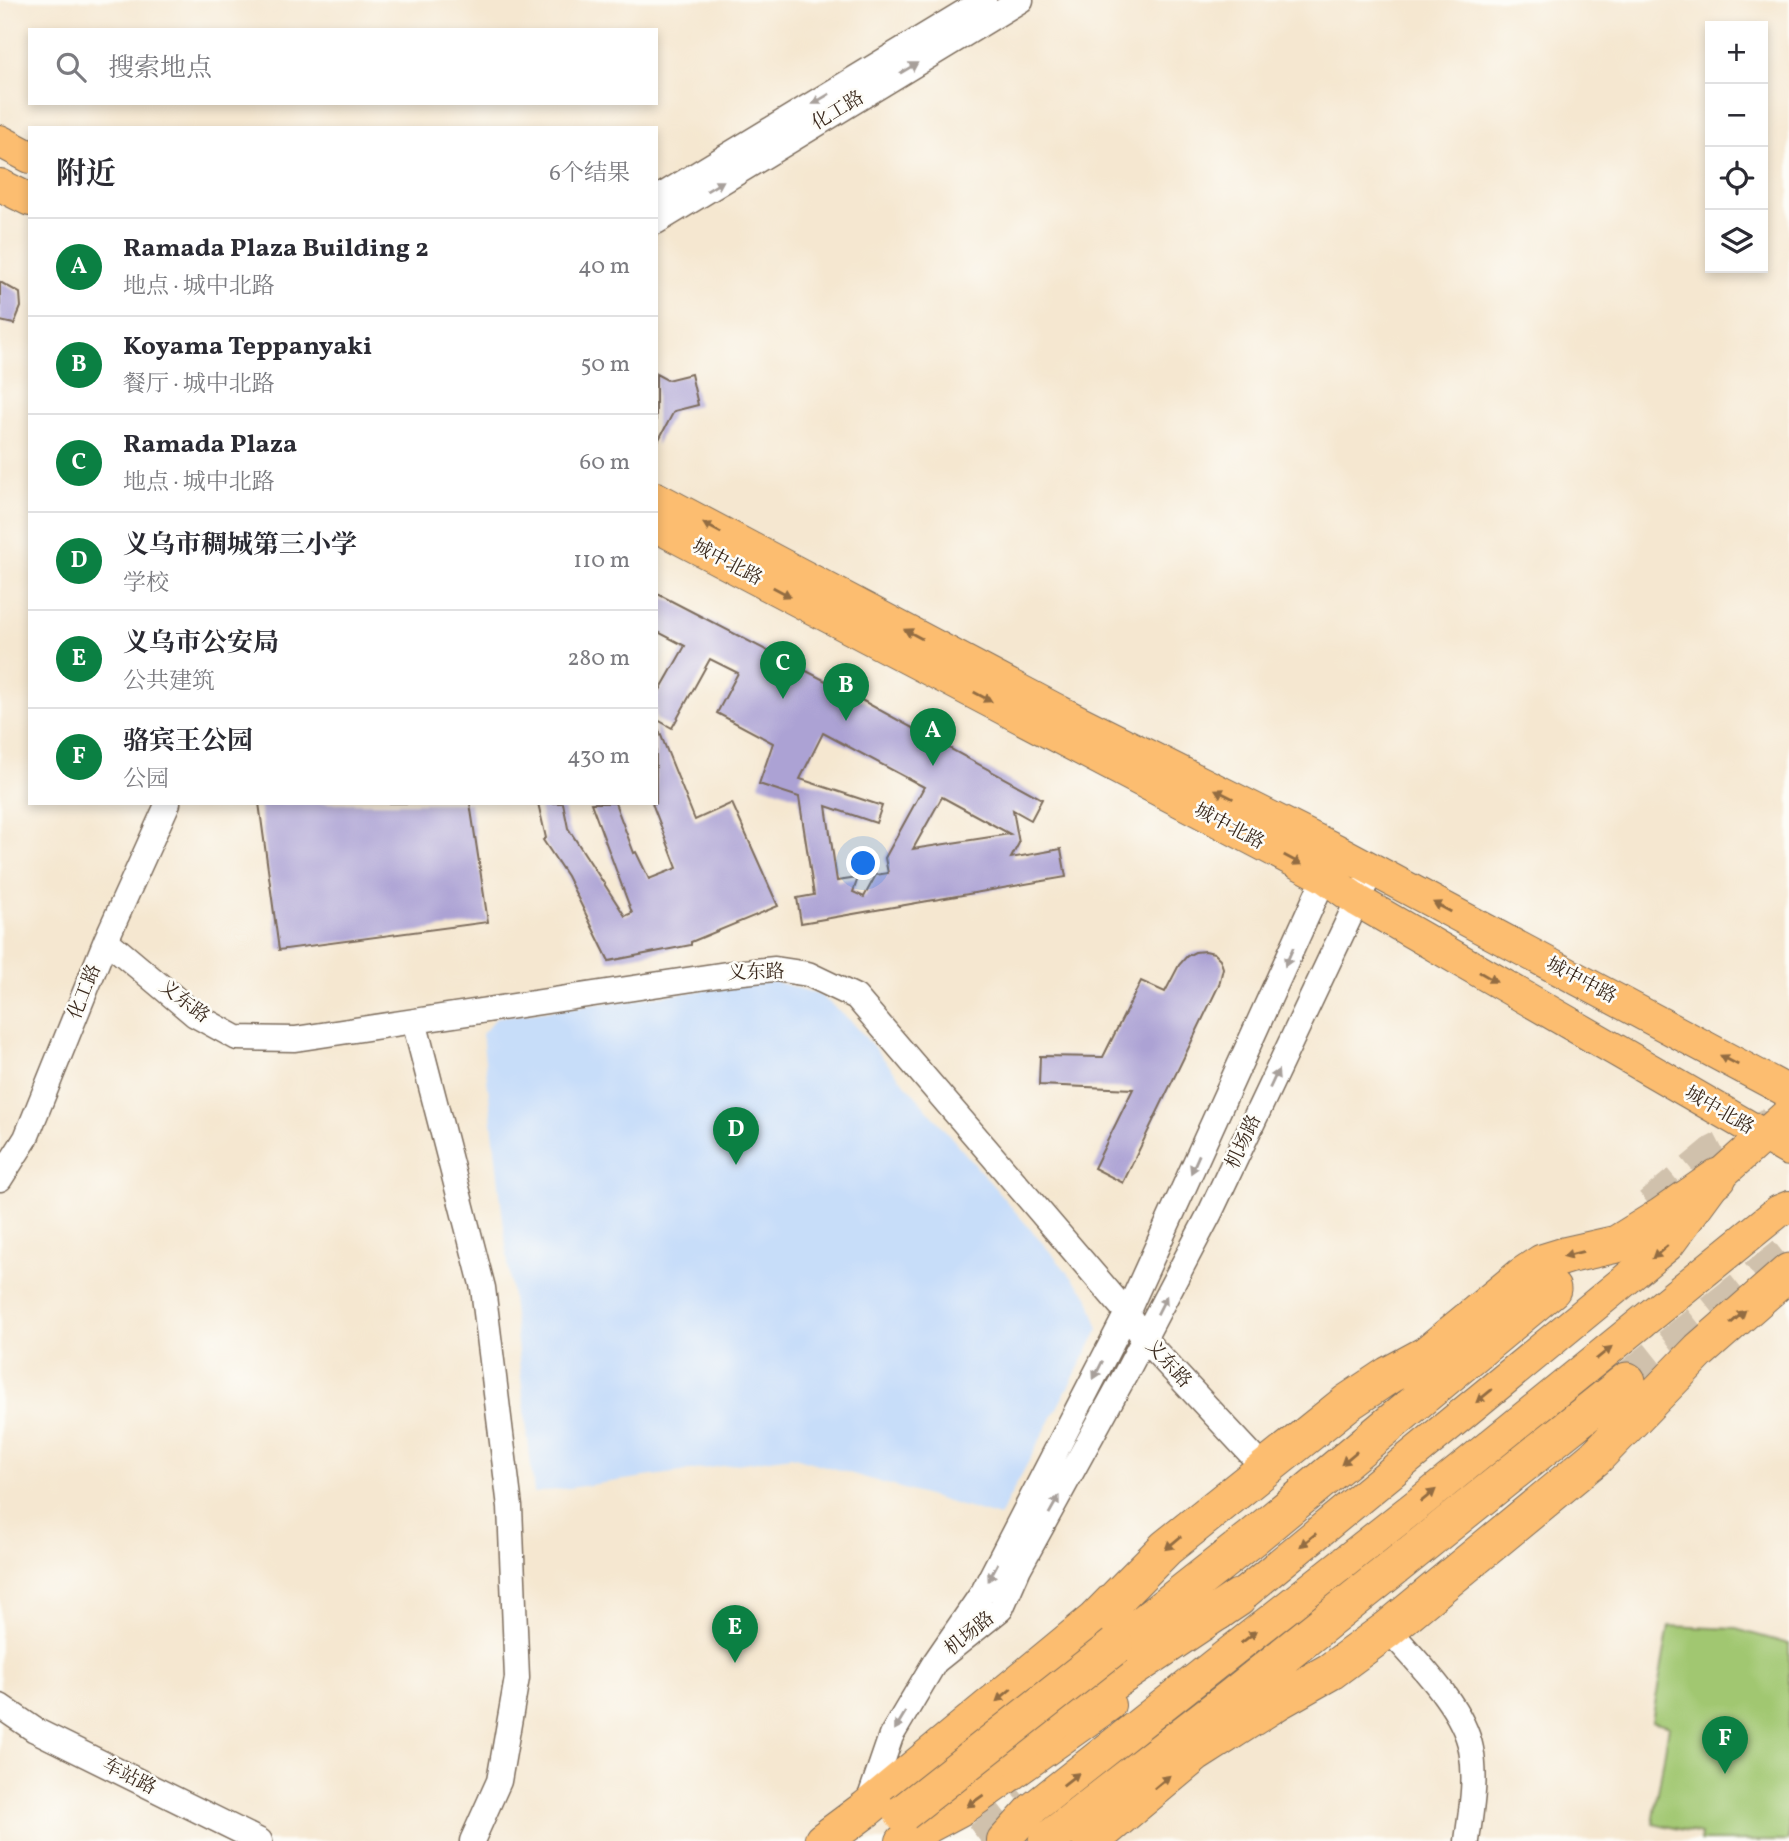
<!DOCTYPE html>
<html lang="zh">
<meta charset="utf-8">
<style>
body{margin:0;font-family:Vollkorn,"Noto Serif SC",serif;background:#f2f2f3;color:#2b2b33}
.controls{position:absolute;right:21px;top:21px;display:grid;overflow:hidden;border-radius:0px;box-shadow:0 4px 10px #0003}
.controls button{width:63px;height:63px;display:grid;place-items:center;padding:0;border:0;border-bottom:2px solid #e1e1e2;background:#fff;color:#2b2b33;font:35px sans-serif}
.you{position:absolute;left:864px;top:864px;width:24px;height:24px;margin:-18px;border:5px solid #fff;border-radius:50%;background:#1a73e8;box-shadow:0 0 0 10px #1a73e833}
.badge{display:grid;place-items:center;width:46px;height:46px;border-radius:50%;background:#0b8043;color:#fff;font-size:23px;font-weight:700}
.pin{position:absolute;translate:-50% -58px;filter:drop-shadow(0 2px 4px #0008)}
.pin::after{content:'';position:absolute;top:37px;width:24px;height:21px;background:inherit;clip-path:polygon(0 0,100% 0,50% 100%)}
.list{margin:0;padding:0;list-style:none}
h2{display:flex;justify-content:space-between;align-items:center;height:91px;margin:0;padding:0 28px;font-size:30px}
h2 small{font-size:23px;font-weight:400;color:#7c7c81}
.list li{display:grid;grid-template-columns:46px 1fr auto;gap:21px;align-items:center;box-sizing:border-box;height:98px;padding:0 28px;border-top:2px solid #e1e1e2}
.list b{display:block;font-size:26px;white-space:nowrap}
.list p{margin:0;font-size:23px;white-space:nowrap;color:#7c7c81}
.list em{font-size:23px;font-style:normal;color:#7c7c81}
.icon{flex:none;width:38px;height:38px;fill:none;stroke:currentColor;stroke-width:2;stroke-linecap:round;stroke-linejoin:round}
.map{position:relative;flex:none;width:1789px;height:1841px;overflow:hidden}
.search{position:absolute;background:#fff;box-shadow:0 4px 10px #0003;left:28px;top:28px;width:630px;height:77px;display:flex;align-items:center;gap:18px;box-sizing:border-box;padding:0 24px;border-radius:0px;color:#7c7c81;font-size:26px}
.panel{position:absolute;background:#fff;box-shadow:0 4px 10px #0003;left:28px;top:126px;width:630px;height:679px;border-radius:0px}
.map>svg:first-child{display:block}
.built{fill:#c7ddf9}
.green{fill:#a1c771;stroke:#6e7848;stroke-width:2}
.building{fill:#aca2d4;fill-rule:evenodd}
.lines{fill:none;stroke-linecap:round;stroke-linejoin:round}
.highway-tunnel{stroke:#d0c1ac;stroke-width:37;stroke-dasharray:37 18;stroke-linecap:butt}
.minor-casing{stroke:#7c6c5c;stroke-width:27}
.major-casing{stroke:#7c6c5c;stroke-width:34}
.highway-casing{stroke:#7c6c5c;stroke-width:39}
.minor{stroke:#fff;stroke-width:24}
.major{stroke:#fcbd6f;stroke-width:32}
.highway{stroke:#fcbd6f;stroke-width:37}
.highway-bridge-casing{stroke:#7c6c5c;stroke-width:39;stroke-linecap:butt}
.highway-bridge{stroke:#fcbd6f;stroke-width:37}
.oneway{fill:#a79f9a}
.oneway2{fill:#926c42}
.labels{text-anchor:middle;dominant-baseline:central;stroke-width:5;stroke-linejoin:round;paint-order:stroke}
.street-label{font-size:19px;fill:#3b2a1e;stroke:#fdfcf7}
</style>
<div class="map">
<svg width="1789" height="1841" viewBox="0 0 1789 1841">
<rect width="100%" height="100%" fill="#fdfcf7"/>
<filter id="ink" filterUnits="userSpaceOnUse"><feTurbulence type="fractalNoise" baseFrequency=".0143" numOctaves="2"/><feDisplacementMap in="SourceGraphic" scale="14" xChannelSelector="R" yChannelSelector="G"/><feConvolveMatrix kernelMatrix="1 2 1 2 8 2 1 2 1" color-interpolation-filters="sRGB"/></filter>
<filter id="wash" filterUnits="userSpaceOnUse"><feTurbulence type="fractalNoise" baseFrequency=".00686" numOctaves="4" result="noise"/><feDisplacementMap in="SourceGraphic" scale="28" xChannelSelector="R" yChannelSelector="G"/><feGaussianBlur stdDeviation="1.57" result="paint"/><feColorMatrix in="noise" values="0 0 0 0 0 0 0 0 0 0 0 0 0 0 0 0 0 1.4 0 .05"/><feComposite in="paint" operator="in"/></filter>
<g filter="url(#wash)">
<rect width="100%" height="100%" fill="#f5e7d0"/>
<!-- built -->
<path class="built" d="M774 981 820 995 852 1022 1088 1296 1099 1329 999 1517 791 1456 534 1493 482 1034 497 1017Z"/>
<!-- green -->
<path class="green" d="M1669 1626 1736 1629 1789 1644V1841H1700L1701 1834 1653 1823 1669 1726 1652 1721Z"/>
<g id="blocks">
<!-- building -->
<path class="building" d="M0 282 20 293 21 307 14 324 0 321Z
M656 374 667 380 691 374 698 405 674 411 656 445Z
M656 593 845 691 1042 799 1031 820 1013 810 1019 843 1011 858 1061 849 1066 877 801 923 797 898 814 895 799 797 759 784 773 743 717 713 738 673 710 659 672 728 656 719V697L685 646 656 631ZM823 733 924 787 885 858 888 873 876 875 864 897 853 892 858 878 837 881 826 806 876 823 882 806 800 779ZM942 797 1010 834 913 849Z
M656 723 695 820 732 803 778 906 691 942V945L609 961 567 876 543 840 546 838 538 803H563L568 828 625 916 632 913 591 803H615L634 853 636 852 649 879 677 868 652 803H656Z
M259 803H470L488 922 279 950Z
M1205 951 1214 953 1220 959 1223 968 1219 985 1123 1183 1094 1168 1133 1089 1039 1085 1040 1056 1103 1057 1141 981 1165 992 1179 965 1187 956 1195 952Z"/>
</g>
</g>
<g filter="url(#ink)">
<use href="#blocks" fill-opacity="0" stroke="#7c6c5c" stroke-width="2"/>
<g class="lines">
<!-- highway-tunnel -->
<path class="highway-tunnel" d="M1651 1207 1715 1154 1773 1124
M1627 1381 1789 1252
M980 1841 1029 1803"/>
<defs>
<path id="minor" d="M656 199 984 0
M656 222 1021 0
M1331 863 1127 1313 983 1592 935 1662 1001 1609 1019 1568 1125 1375 1210 1213 1372 870
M106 940 195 1015 237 1038 295 1039 733 973 775 969 808 974 856 997 1127 1313 1144 1339 1264 1468
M414 1021 483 1288 510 1507 517 1678 499 1781 472 1841
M0 1179 26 1138 106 940 168 803
M1388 1629C1416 1661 1463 1706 1471 1749 1477 1780 1471 1810 1467 1841
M0 1706 35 1730 260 1841
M867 1806 891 1736 935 1662"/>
<path id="major" d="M0 141 30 157
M0 185 30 200
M656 498 1060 712 1336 850 1789 1092
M656 526 1325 877 1358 901 1789 1150
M1219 1614 1668 1245 1718 1177 1789 1113
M902 1841 964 1808 1109 1705
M1003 1841 1033 1808 1428 1496 1779 1211 1789 1207"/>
<path id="highway" d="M1115 1646 1252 1538 1552 1289
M973 1772 990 1764 1238 1598
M823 1841 866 1809 1095 1620 1166 1548 1347 1403 1389 1375 1426 1355 1521 1277 1542 1263 1568 1255 1617 1244 1662 1216 1718 1177
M1047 1841 1232 1697 1627 1381
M1091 1841 1195 1754 1278 1701 1331 1671 1388 1629 1595 1458 1700 1350 1789 1272"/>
</defs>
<!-- minor casing -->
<use href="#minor" class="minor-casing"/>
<!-- major casing -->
<use href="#major" class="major-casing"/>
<!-- highway casing -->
<use href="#highway" class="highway-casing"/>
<!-- minor -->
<use href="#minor" class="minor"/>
<!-- major -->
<use href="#major" class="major"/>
<!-- highway -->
<use href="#highway" class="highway"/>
<defs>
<path id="highway-bridge" d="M903 1813 1115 1646"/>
</defs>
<!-- highway-bridge casing -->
<use href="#highway-bridge" class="highway-bridge-casing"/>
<!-- highway-bridge -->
<use href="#highway-bridge" class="highway-bridge"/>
</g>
<!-- one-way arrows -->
<defs><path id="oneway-solid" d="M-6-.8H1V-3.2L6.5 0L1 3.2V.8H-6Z" transform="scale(1.75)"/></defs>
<g class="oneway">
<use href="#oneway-solid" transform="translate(909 68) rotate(-31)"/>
<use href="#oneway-solid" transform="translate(821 99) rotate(149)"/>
<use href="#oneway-solid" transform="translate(715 186) rotate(-31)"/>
<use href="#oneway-solid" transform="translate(1289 957) rotate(114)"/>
<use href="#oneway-solid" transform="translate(1274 1079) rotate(-65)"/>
<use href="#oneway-solid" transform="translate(1195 1164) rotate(114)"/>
<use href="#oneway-solid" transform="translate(1162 1305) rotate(-63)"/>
<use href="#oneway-solid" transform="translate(1098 1370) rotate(117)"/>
<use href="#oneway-solid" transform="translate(1054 1505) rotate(-61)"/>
<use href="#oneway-solid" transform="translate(993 1572) rotate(118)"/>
<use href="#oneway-solid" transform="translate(900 1721) rotate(121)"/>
</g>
<g class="oneway2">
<use href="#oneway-solid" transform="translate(712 528) rotate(-152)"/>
<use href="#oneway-solid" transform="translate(782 592) rotate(28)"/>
<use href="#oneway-solid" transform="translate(913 634) rotate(-152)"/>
<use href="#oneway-solid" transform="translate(983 697) rotate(28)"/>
<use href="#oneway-solid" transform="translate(1224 794) rotate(-153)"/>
<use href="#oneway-solid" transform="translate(1293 860) rotate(28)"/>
<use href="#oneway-solid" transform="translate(1442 907) rotate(-152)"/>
<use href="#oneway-solid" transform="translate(1488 977) rotate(30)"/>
<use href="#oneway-solid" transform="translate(1729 1060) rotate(-152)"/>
<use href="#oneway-solid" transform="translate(1660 1252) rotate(140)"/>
<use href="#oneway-solid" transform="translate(1573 1254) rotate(166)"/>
<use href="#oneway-solid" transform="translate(1738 1317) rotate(-41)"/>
<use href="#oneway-solid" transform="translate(1604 1353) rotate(-39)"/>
<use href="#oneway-solid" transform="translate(1484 1396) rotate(141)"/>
<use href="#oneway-solid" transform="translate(1349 1458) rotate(140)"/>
<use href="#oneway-solid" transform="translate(1428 1496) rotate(-39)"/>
<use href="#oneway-solid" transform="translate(1308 1540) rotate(141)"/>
<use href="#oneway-solid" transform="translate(1173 1543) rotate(140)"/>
<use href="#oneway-solid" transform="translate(1249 1637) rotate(-38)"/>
<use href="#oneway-solid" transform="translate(1004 1695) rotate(140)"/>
<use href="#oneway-solid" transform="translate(1071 1779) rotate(-38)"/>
<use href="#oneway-solid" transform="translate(1162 1782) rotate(-40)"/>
<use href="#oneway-solid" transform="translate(975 1801) rotate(145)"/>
</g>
</g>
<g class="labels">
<!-- street labels -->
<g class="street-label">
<text transform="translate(838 111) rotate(-31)">化工路</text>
<text transform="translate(727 563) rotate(28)">城中北路</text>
<text transform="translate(1229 827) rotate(28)">城中北路</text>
<text transform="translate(756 973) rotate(-2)">义东路</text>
<text transform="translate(1581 981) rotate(28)">城中中路</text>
<text transform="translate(85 992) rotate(-68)">化工路</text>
<text transform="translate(184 1002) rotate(37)">义东路</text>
<text transform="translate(1719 1111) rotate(30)">城中北路</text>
<text transform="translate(1244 1142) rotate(-65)">机场路</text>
<text transform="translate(1168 1364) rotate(48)">义东路</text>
<text transform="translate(970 1634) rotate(-39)">机场路</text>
<text transform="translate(129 1777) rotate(27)">车站路</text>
</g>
</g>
</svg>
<div class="controls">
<button>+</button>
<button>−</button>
<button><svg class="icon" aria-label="locate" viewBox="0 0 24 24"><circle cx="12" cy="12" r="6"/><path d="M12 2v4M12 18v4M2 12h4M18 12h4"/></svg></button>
<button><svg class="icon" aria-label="layers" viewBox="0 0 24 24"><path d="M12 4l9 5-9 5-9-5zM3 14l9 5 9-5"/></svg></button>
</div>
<div class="you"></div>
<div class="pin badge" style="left:933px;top:766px">A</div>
<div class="pin badge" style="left:846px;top:721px">B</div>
<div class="pin badge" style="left:783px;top:699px">C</div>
<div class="pin badge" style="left:736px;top:1165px">D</div>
<div class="pin badge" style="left:735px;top:1663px">E</div>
<div class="pin badge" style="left:1725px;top:1774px">F</div>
<div class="search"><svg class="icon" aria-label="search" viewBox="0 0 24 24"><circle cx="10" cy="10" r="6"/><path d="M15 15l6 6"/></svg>搜索地点</div>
<section class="panel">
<h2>附近<small>6个结果</small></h2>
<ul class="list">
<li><span class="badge">A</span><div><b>Ramada Plaza Building 2</b><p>地点 · 城中北路</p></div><em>40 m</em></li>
<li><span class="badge">B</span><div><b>Koyama Teppanyaki</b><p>餐厅 · 城中北路</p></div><em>50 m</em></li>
<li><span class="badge">C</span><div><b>Ramada Plaza</b><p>地点 · 城中北路</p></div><em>60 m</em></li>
<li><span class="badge">D</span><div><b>义乌市稠城第三小学</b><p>学校</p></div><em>110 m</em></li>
<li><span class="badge">E</span><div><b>义乌市公安局</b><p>公共建筑</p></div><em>280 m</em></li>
<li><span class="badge">F</span><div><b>骆宾王公园</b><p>公园</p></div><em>430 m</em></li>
</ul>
</section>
</div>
